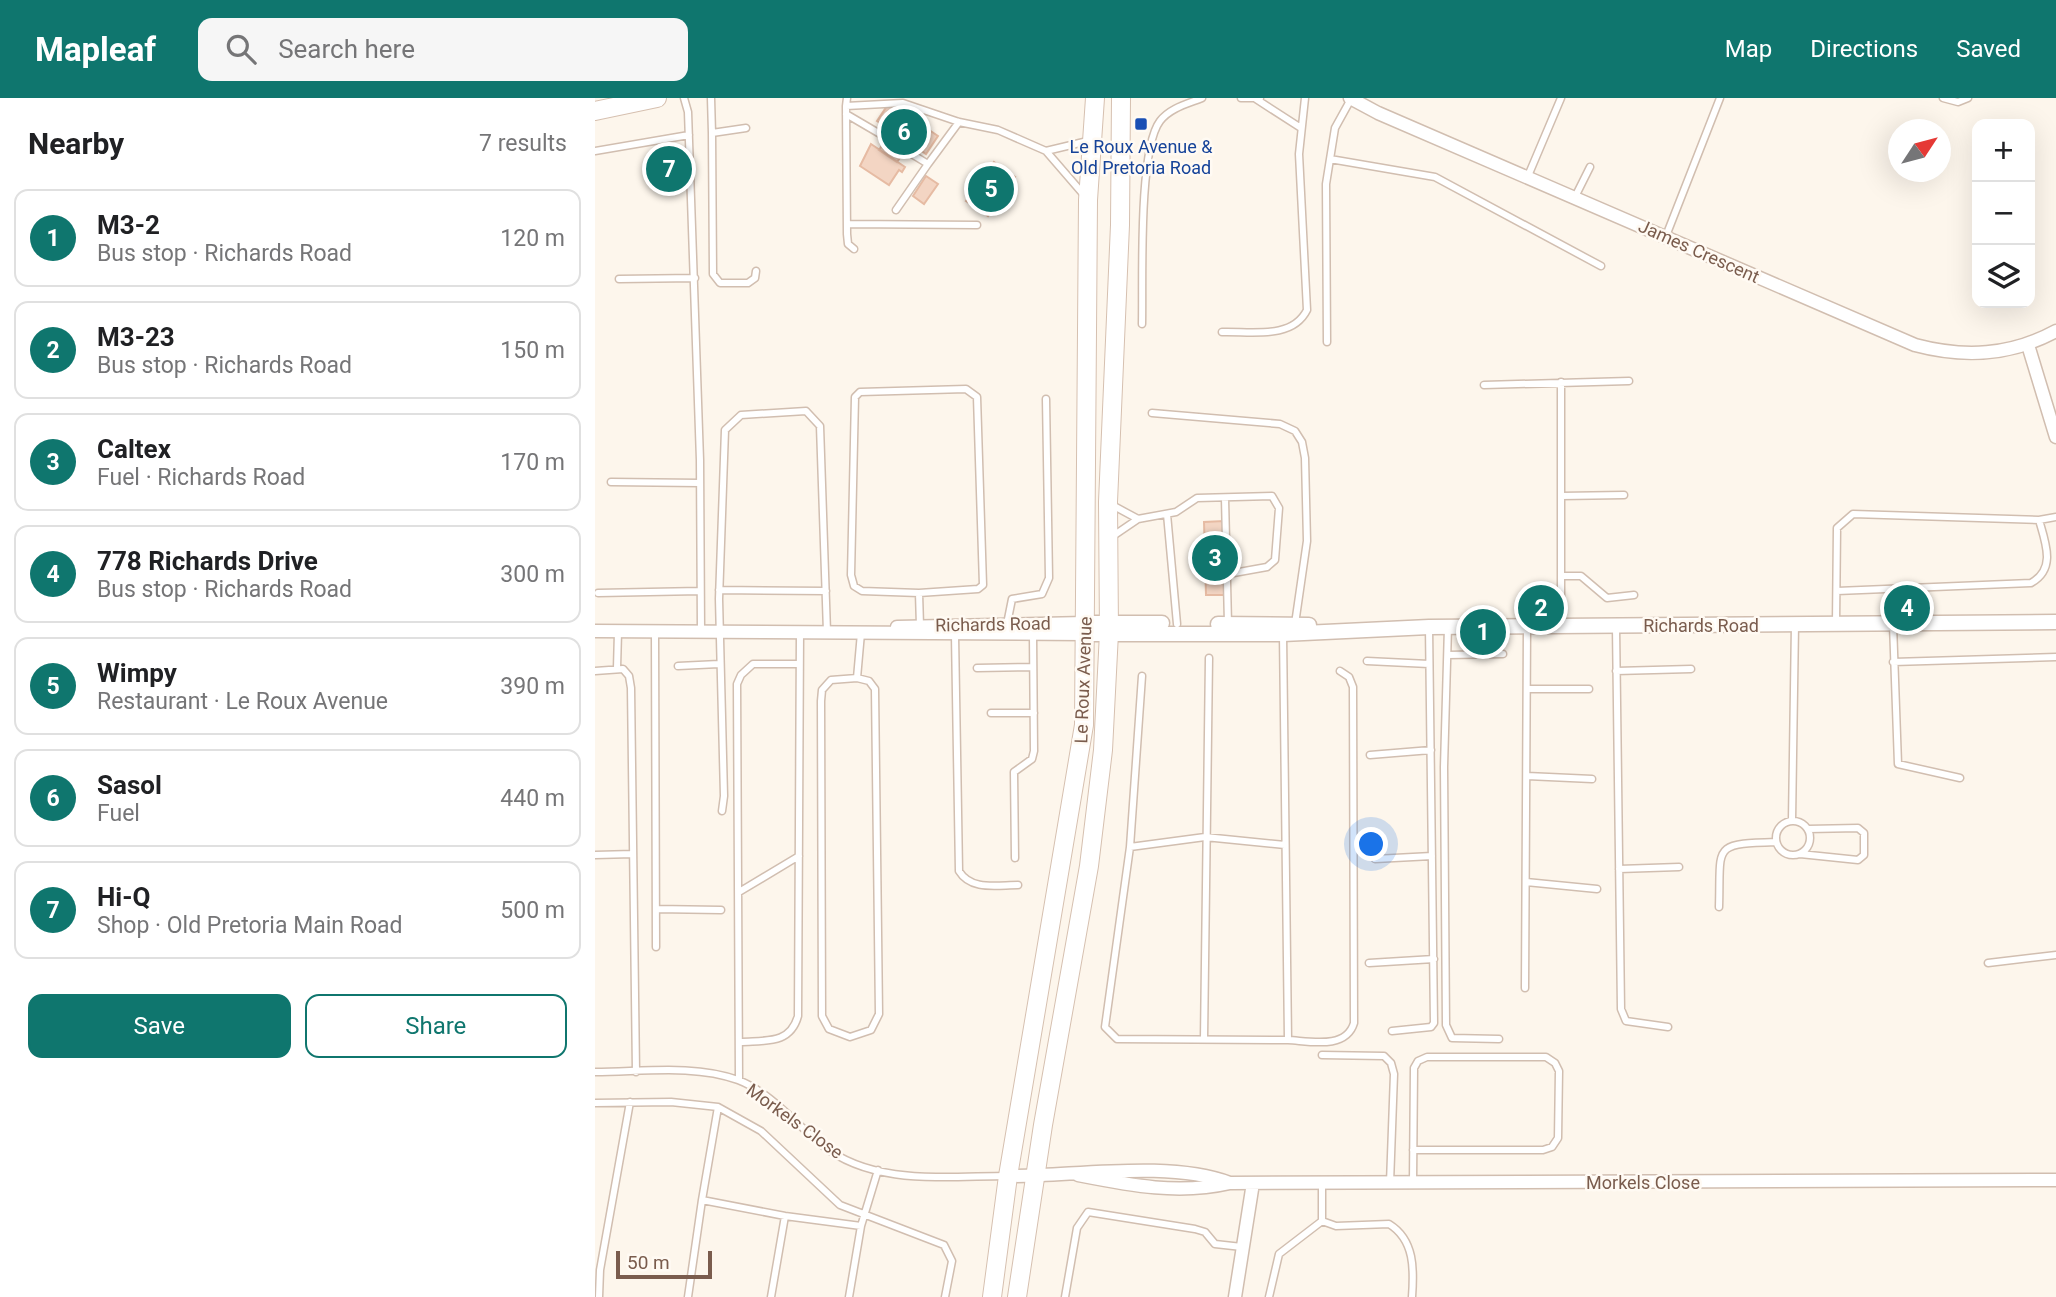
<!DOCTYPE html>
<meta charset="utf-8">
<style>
body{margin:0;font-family:Roboto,sans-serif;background:#f6f6f6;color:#202124}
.controls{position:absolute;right:21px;top:21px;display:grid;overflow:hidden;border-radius:14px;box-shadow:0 7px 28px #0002}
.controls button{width:63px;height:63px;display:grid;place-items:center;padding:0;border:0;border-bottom:2px solid #e0e0e0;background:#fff;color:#202124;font:35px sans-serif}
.compass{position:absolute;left:1293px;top:21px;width:63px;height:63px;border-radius:50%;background:#fff;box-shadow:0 7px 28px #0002;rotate:54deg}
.scale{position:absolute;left:21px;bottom:18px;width:96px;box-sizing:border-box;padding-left:7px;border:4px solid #7a5c4d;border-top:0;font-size:19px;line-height:24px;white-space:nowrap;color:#7a5c4d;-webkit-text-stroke:5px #fffaf3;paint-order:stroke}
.you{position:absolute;left:777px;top:747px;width:24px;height:24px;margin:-18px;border:5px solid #fff;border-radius:50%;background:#1a73e8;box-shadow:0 0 0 10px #1a73e833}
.badge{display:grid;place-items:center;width:46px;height:46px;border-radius:50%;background:#0f766e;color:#fff;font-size:23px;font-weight:700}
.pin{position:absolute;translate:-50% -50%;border:4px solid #fff;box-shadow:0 2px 7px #0006}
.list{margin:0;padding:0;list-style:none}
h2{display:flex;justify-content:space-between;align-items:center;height:91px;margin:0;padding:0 28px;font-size:30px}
h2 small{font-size:23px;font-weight:400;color:#757577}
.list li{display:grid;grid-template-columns:46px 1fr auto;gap:21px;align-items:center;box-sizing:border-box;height:98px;margin:0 14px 14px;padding:0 14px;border:2px solid #e0e0e0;border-radius:14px}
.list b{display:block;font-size:26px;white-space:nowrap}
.list p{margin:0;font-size:23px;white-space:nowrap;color:#757577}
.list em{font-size:23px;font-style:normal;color:#757577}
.actions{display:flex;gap:14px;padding:21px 28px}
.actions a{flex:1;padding:16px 0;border:2px solid #0f766e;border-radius:14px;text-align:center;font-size:24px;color:#0f766e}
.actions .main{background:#0f766e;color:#fff}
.icon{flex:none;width:38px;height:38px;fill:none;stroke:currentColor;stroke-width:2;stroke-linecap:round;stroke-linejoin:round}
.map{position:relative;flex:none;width:1461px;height:1199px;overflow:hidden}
header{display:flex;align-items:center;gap:42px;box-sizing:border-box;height:98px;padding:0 35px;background:#0f766e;color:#fff}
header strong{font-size:33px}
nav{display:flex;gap:38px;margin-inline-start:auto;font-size:24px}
.search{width:490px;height:63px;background:#f6f6f6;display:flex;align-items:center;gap:18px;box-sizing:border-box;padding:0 24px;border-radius:14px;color:#757577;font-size:26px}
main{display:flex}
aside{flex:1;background:#fff}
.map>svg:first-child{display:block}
.building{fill:#f3d5c3;stroke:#e6bba3;stroke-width:2}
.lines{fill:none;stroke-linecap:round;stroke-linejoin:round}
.service-casing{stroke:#d1beb0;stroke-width:9}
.minor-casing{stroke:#d1beb0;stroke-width:15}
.tertiary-casing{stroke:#d1beb0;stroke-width:17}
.secondary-casing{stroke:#d6c0b0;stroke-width:20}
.service{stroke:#fff;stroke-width:6}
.minor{stroke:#fff;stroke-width:12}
.tertiary{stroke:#fff;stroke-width:14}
.secondary{stroke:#fff;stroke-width:18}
.transit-dot{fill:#1a4fb4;stroke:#fffaf3;stroke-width:2.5}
.labels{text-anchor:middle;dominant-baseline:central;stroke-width:5;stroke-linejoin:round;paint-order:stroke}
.transit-label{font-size:18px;fill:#164399;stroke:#fffaf3}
.street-label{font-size:18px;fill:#7a5c4d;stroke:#fffaf3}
</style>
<header>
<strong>Mapleaf</strong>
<div class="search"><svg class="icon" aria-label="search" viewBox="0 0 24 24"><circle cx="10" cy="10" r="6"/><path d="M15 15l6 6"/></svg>Search here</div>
<nav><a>Map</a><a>Directions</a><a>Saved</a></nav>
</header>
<main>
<aside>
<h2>Nearby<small>7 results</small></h2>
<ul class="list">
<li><span class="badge">1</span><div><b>M3-2</b><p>Bus stop · Richards Road</p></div><em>120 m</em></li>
<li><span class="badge">2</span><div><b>M3-23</b><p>Bus stop · Richards Road</p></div><em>150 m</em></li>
<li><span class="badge">3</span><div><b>Caltex</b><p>Fuel · Richards Road</p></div><em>170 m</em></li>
<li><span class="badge">4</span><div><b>778 Richards Drive</b><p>Bus stop · Richards Road</p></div><em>300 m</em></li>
<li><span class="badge">5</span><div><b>Wimpy</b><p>Restaurant · Le Roux Avenue</p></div><em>390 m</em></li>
<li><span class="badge">6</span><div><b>Sasol</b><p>Fuel</p></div><em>440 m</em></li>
<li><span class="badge">7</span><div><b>Hi-Q</b><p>Shop · Old Pretoria Main Road</p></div><em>500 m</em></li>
</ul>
<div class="actions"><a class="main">Save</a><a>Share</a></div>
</aside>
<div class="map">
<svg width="1461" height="1199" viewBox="0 0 1461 1199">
<rect width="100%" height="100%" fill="#fdf6ec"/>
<!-- building -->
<path class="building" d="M294 5 343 38 331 56 315 45 302 64 284 52 297 33 282 23Z
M276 46 310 69 307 74 304 72 294 87 265 68Z
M399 64 420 79 393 118 371 103Z
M331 78 343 86 329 106 318 98Z
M629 423 631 497H611L609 424Z"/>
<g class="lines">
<defs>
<path id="service" d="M89 0 93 14 105 362 106 533
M116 0 117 35 151 30
M252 0 251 8 308 5 364 24 403 32 451 53 489 97
M646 0H665
M1348 0 1363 4 1373 0
M661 1 706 30
M251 8 252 136 253 146 259 151
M251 16 292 40
M117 35 118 176 125 185H153L160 180 161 173
M310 52 333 66 364 24
M0 53 94 37
M451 53 493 43
M735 61 840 79 1006 168
M933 78 966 0
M980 99 995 69
M301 112 333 66
M252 126 382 127
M1071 138 1125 0
M24 181 100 180
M547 226C548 184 543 52 565 23 575 10 592 6 607 0
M627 234C656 233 697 242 712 212L704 56 710 0
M732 244 731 86 740 30 756 1
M966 284V527
M889 287 1034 283
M371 291 382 299 388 487 383 491 324 495 267 493 259 488 256 477 260 299 265 294Z
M557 315 685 326 700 333 707 344 710 360 712 443 700 526
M16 384 105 385
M966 398 1029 397
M630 400 633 526
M517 407 543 421
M572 416 582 526
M518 438 543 421 581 414 602 400 677 398 684 410 680 462 672 469 633 476
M966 478H986L1012 500 1039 497
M124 492 231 493
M1242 493 1436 485C1461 471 1451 446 1444 422
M3 495 105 493
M324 495 325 528
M1241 525 1242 430 1258 416 1444 422 1461 419
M412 526 417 501 447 496 454 480 451 301
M1298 526 1303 666 1365 680
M853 529 849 669 851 927 857 940 904 941
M1021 529 1026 911 1031 923 1073 929
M60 534 61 849
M360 537 364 773C376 793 402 787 423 787
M853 557 908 556
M772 563 834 566
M1298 564 1461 559
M83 568 124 566
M22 570 23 534
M382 570 438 569
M0 573 28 571 34 578 36 590 41 974
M1021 573 1096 571
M547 578 535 749 510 929 522 941 693 942 688 536
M262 580 236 582 227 592 226 603 227 918 234 931 255 939 276 932 284 916 280 591 274 583 262 580 266 535
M933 591H994
M396 615H439
M775 657 836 652
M932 678 997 681
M127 713 129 698 124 501 130 332 146 317 211 313 225 328 232 534
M1181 740a17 17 0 1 1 34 0a17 17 0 1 1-34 0Z
M1197 723 1200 526
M535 749 610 739 690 747
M1205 756 1263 762 1269 757V735L1263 730 1213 731
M0 757 38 756
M420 760 419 674 437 661 439 653 438 537
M780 761 837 758
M1024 771 1084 769
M931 784 1002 791
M144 794 204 758
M1124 809C1126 747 1116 746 1181 744
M61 811 126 812
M774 865 839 861
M1393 865 1461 857
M930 890 932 530
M797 933 836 929 839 925 834 529
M609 941 614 560
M693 942C714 943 751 952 759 925L758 589 754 579 745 573
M145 944C170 942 195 947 203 918L205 534
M727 957 789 958 796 965 799 976 795 1085
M0 974C46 974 99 966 143 982 175 994 201 1026 227 1047 278 1088 351 1078 412 1078
M144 982 142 586 146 577 158 566H204
M0 1005 76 1004 123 1009 166 1033 245 1107 349 1147 357 1163 350 1199
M818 1084 819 970 823 963 832 959H951L960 965 964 973 963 1040 957 1049 948 1052H818
M107 1102 123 1009
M727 1123 741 1128 794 1126C820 1142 819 1172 817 1199
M727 1123V1085
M4 1199 5 1172 35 1004
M93 1199 107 1102 190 1118 266 1128
M176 1199 190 1118
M254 1199 266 1128 283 1072
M470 1199 482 1130 493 1114 600 1131 610 1134 620 1146 647 1149
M674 1199 684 1156 727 1123"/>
<path id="minor" d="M755 0 783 15 1320 247C1369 260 1415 258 1461 233
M1433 247 1461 339
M302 529 490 525
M0 533 490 536
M483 1077C534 1087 583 1097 635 1085L1461 1082
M413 1078C480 1078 574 1062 635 1085
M640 1199 658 1085"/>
<path id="tertiary" d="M490 525H567
M623 526 714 527
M490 536H688L834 529 1461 524"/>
<path id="secondary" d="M0 13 62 0
M397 1199 413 1078 489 627 493 102 500 0
M422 1199 448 1027 494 768 508 652 514 535 513 404 525 127 526 0"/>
</defs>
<!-- service casing -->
<use href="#service" class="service-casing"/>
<!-- minor casing -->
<use href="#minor" class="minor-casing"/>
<!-- tertiary casing -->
<use href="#tertiary" class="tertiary-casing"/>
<!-- secondary casing -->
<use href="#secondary" class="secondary-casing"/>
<!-- service -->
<use href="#service" class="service"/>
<!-- minor -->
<use href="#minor" class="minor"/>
<!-- tertiary -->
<use href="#tertiary" class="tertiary"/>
<!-- secondary -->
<use href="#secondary" class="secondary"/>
</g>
<!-- markers -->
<rect class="transit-dot" x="539" y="19" width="14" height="14" rx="3.5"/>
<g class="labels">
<!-- transit labels -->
<g class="transit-label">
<text x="546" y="48">Le Roux Avenue &amp;<tspan x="546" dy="21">Old Pretoria Road</tspan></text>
</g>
<!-- street labels -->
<g class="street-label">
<text transform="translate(1104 153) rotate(24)">James Crescent</text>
<text transform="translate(398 526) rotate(-1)">Richards Road</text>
<text x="1106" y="527">Richards Road</text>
<text transform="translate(488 582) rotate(-88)">Le Roux Avenue</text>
<text transform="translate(200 1023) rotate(36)">Morkels Close</text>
<text x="1048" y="1084">Morkels Close</text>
</g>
</g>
</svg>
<div class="controls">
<button>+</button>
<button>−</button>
<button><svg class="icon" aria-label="layers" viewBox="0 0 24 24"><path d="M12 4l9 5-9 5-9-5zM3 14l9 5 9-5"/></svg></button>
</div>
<svg class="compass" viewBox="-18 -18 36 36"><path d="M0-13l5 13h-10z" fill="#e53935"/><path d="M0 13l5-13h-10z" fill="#757577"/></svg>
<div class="scale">50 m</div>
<div class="you"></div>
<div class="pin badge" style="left:888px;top:534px">1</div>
<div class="pin badge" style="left:946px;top:510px">2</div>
<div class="pin badge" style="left:620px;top:460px">3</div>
<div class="pin badge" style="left:1312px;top:510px">4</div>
<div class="pin badge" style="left:396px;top:91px">5</div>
<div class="pin badge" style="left:309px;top:34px">6</div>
<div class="pin badge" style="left:74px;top:71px">7</div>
</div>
</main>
